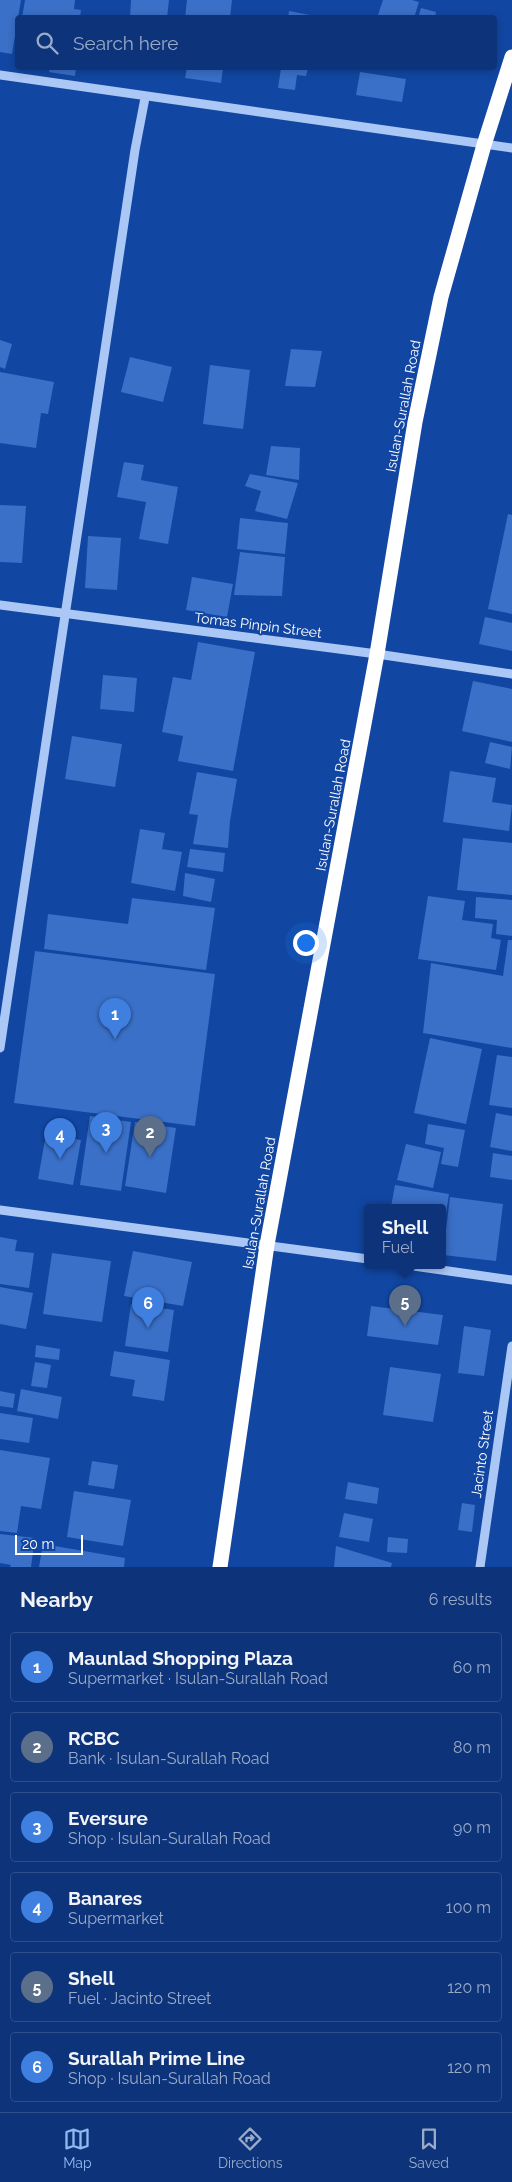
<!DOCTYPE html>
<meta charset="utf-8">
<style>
body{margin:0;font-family:Raleway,sans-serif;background:#163c7f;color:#f1f3f6}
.scale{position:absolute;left:15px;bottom:12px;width:68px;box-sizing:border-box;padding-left:5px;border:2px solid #fff;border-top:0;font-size:14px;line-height:18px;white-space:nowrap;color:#fff;-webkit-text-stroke:4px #1146a2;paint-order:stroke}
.you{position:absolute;left:305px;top:942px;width:18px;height:18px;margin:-12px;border:4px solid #fff;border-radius:50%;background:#1a73e8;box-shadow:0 0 0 8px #1a73e833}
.badge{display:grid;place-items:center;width:32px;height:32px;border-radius:50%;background:#90b9f0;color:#fff;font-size:16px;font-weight:700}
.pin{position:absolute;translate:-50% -41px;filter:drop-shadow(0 1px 2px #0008)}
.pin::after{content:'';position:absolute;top:26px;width:18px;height:15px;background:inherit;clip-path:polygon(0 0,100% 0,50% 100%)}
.popup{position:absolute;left:364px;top:1204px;width:82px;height:65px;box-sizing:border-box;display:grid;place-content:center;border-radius:5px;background:#0d347a;filter:drop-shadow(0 1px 4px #0005);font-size:16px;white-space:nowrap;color:#9aaac7}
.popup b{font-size:19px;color:#f1f3f6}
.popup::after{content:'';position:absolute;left:50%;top:100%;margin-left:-10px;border:10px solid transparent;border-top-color:#0d347a}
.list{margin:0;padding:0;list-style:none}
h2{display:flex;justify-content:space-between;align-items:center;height:65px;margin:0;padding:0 20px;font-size:21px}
h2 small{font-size:16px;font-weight:400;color:#9aaac7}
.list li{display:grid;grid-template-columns:32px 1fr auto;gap:15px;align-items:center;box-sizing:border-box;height:70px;margin:0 10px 10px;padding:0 10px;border:1px solid #2d4f8b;border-radius:5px}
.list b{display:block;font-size:19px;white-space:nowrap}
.list p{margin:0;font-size:16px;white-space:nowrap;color:#9aaac7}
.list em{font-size:16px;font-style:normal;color:#9aaac7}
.icon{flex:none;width:28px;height:28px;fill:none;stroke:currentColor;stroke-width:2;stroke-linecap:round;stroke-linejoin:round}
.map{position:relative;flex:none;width:512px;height:1567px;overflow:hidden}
.search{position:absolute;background:#0d347a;box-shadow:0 2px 8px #0003;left:15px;right:15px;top:15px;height:55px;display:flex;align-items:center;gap:12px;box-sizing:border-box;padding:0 18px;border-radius:5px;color:#9aaac7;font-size:19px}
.sheet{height:545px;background:#0d347a}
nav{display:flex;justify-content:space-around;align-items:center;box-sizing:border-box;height:70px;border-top:1px solid #2d4f8b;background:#0d347a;font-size:14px;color:#9aaac7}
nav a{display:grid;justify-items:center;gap:2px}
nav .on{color:#90b9f0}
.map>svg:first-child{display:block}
.building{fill:#3a70c8}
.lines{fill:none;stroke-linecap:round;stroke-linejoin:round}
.minor{stroke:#abc7f5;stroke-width:9}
.highway{stroke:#fff;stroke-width:15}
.labels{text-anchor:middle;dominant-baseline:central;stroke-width:4;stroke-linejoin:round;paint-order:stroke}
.street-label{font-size:14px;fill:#fff;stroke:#1146a2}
</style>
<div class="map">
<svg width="512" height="1567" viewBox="0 0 512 1567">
<rect width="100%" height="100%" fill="#1146a2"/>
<!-- building -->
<path class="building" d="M0 0H21L12 54 0 52Z
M25 0H75L74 9 81 10 80 18H22Z
M131 0H169L167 18H130Z
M187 0H232L230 18H185Z
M383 0H412L419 2 414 18H377Z
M421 8 436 12 435 18H418Z
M289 11 315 16V18H288Z
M50 68H76L75 76 49 72Z
M187 68H223L221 83 185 78Z
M281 68H308L306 76 297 75 295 90 278 88Z
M360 72 406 79 402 102 356 95Z
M0 340 12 344 5 369 0 367Z
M291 349 322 351 315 387 285 386Z
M130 357 172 367 163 402 121 392Z
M210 365 250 370 243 429 203 424Z
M0 372 54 382 48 414 41 413 36 448 0 443Z
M271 446 300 448 299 480 266 475Z
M124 462 144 465 141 480 178 487 168 544 139 539 146 502 117 497Z
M250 474 298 483 287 519 255 511 261 491 245 486Z
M0 505 26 506 22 563 0 562Z
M508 514 512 515V614L488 609Z
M240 518 288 523 285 554 237 549Z
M88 536 121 538 117 590 85 588Z
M240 552 285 557 282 596 234 595Z
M192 577 233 584 227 617 186 610Z
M485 617 512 623V651L479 644Z
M198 642 255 652 233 771 178 761 183 736 162 732 173 677 191 680Z
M103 675 137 678 134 712 100 709Z
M473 681 512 689V742L462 731Z
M72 736 122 744 115 787 65 779Z
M490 742 512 747 510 769 485 763Z
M450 771 496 778 492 802 512 805 509 831 443 822Z
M197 772 237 779 230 821 228 848 193 844 198 815 189 814Z
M140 829 165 833 162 849 182 852 175 891 131 883Z
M463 838 512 843V895L457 890Z
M190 849 225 853 223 872 187 867Z
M185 873 215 879 211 902 183 896Z
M428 896 465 901 462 920 493 924 491 938 501 940 496 970 418 959Z
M476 897 512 900V936L496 934 497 920 475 918Z
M132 898 215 908 206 970 44 949 48 914 128 924Z
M508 940H512V1048L423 1033 431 963 503 976Z
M35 951 215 974 195 1126 14 1103Z
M430 1038 482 1049 466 1124 414 1113Z
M497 1055 512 1057V1108L489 1105Z
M496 1113 512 1116V1151L490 1147Z
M90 1116 131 1122 121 1191 80 1185Z
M135 1122 176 1128 166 1193 125 1186Z
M428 1124 465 1130 458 1167 441 1164 444 1148 425 1144Z
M46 1134 81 1140 73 1185 38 1179Z
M406 1144 441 1152 433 1188 397 1180Z
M493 1153 512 1156V1180L490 1177Z
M395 1185 449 1194 444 1226 442 1207H391Z
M450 1197 503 1204 496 1261 443 1255Z
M0 1237 17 1240 15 1251 34 1253 29 1288 0 1284Z
M133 1251 192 1262 183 1306 124 1296Z
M52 1253 111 1261 102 1322 43 1314Z
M0 1287 33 1293 26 1329 0 1324Z
M131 1304 174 1310 168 1352 125 1346Z
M371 1306 443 1315 438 1345 367 1336Z
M464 1326 491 1330 484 1376 458 1373Z
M36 1345 60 1349 59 1360 35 1357Z
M114 1351 170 1360 164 1401 132 1396 135 1380 110 1376Z
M35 1362 51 1365 47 1388 31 1386Z
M390 1367 441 1374 433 1422 383 1415Z
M21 1389 62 1397 58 1419 17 1411Z
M0 1391 15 1394 13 1408 0 1406Z
M0 1413 33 1418 29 1443 0 1439Z
M0 1450 50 1458 41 1509 21 1506 17 1533 0 1531Z
M92 1461 118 1465 114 1489 88 1485Z
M348 1482 379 1488 377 1504 345 1499Z
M74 1491 131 1500 123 1546 67 1537Z
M462 1503 475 1505 472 1532 458 1530Z
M344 1513 373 1519 369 1542 339 1537Z
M0 1534 35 1538 31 1567H10L11 1565 0 1563Z
M388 1537 408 1539 407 1553 387 1552Z
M43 1544 125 1558 124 1567H39Z
M336 1546 392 1563 391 1567H334Z"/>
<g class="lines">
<!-- minor -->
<path class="minor" d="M0 75 512 148
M0 605 377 654 512 674
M0 1048 135 150 145 98
M0 1210 368 1259
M406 1265 512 1280
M480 1567 512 1346"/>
<!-- highway -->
<path class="highway" d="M220 1567 267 1245 377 654 415 422 441 297 484 145 512 57"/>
</g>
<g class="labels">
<!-- street labels -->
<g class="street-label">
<text transform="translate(403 406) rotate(-79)">Isulan-Surallah Road</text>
<text transform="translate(258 625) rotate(7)">Tomas Pinpin Street</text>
<text transform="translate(333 805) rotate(-79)">Isulan-Surallah Road</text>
<text transform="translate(259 1203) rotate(-80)">Isulan-Surallah Road</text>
<text transform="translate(482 1454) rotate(-82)">Jacinto Street</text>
</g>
</g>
</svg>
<div class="scale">20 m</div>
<div class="you"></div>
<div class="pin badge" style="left:115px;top:1039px;background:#3f7fe0">1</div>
<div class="pin badge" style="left:150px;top:1157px;background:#5c6f8a">2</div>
<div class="pin badge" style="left:106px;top:1153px;background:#3f7fe0">3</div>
<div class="pin badge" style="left:60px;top:1159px;background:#3f7fe0">4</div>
<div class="pin badge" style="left:405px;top:1326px;background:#5c6f8a">5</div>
<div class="popup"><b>Shell</b>Fuel</div>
<div class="pin badge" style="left:148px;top:1328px;background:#3f7fe0">6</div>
<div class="search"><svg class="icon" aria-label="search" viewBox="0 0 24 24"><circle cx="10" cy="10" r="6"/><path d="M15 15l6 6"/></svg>Search here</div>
</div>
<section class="sheet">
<h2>Nearby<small>6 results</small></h2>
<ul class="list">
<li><span class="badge" style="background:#3f7fe0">1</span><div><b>Maunlad Shopping Plaza</b><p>Supermarket · Isulan-Surallah Road</p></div><em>60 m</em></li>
<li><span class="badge" style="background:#5c6f8a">2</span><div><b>RCBC</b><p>Bank · Isulan-Surallah Road</p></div><em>80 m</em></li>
<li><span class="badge" style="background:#3f7fe0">3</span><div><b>Eversure</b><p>Shop · Isulan-Surallah Road</p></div><em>90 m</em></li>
<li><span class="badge" style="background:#3f7fe0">4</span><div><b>Banares</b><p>Supermarket</p></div><em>100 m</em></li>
<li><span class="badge" style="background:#5c6f8a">5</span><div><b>Shell</b><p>Fuel · Jacinto Street</p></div><em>120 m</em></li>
<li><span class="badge" style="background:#3f7fe0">6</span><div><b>Surallah Prime Line</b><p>Shop · Isulan-Surallah Road</p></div><em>120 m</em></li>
</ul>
</section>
<nav>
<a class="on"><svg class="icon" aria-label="map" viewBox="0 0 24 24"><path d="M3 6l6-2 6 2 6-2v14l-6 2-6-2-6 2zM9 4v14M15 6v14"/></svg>Map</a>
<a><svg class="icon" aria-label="directions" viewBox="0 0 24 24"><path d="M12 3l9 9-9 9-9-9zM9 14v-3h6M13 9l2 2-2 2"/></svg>Directions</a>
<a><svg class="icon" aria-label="saved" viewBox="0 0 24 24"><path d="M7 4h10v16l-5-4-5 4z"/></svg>Saved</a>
</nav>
